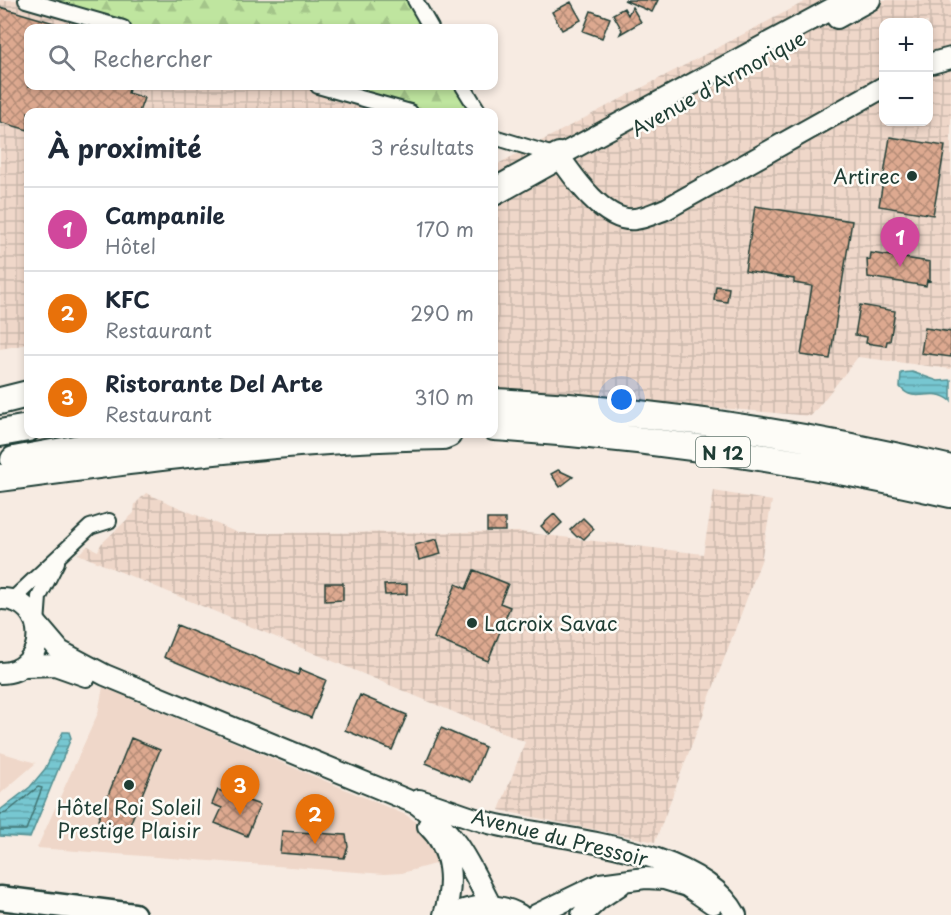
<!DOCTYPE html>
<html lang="fr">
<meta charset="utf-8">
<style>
body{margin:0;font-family:"Playpen Sans",sans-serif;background:#f6f6f7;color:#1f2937}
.controls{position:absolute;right:18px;top:18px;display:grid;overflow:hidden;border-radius:12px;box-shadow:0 3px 9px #0003}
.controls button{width:54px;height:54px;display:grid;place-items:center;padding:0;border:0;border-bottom:2px solid #e0e1e3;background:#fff;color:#1f2937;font:30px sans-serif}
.you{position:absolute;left:622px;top:400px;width:21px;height:21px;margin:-15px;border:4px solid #fff;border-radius:50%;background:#1a73e8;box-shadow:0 0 0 9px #1a73e833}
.badge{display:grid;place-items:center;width:39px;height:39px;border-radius:50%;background:#1f3d34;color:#fff;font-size:20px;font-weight:700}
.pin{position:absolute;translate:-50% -50px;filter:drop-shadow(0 2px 3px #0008)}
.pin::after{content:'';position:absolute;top:32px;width:21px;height:18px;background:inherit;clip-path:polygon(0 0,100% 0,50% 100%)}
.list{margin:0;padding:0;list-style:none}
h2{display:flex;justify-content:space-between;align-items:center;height:78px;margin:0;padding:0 24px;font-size:26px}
h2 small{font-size:20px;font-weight:400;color:#747a83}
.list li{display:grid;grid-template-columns:39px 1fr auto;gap:18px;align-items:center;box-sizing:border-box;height:84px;padding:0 24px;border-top:2px solid #e0e1e3}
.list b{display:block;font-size:22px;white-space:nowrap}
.list p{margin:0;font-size:20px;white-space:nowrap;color:#747a83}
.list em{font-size:20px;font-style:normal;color:#747a83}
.icon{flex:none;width:33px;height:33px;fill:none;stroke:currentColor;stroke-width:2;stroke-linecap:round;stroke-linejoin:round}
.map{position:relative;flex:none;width:951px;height:915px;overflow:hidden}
.search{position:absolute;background:#fff;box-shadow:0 3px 9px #0003;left:24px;top:24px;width:474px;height:66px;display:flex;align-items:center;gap:15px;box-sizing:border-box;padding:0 21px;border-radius:12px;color:#747a83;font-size:22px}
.panel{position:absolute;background:#fff;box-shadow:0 3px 9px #0003;left:24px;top:108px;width:474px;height:330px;border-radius:12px}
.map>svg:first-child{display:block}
.built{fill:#efd7c9}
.industrial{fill:url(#industrial-grid);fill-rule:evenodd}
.forest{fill:url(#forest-firs);stroke:#6f916a;stroke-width:1.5}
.water{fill:url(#water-rules);stroke:#549092;stroke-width:1.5}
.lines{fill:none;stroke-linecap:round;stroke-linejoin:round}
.shore{stroke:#427473;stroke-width:1.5}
.building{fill:url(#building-cross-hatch);stroke:#1f3d34;stroke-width:1.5}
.street-casing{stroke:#1f3d34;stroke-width:18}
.secondary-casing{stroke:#1f3d34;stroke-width:24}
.primary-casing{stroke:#1f3d34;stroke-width:27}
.highway-casing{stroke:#1f3d34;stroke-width:30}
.street{stroke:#fdfcf7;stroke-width:14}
.secondary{stroke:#fdfcf7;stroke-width:20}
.primary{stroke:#fdfcf7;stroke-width:22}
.highway{stroke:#fdfcf7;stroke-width:26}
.poi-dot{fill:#1f3d34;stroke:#fdfcf7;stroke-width:2}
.labels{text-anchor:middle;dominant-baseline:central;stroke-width:5;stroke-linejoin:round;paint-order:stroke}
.shield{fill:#fdfcf7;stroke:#62766e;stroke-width:1.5}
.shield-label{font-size:18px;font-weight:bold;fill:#1f3d34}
.street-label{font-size:20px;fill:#1f3d34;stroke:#fdfcf7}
.poi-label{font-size:20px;fill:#1f3d34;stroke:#fdfcf7;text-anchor:end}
</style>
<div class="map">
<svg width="951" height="915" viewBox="0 0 951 915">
<defs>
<pattern id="industrial-grid" width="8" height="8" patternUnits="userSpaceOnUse" patternTransform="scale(1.5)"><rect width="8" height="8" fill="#efd7c9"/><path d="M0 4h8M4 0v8" fill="none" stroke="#ccb9ad"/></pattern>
<pattern id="forest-firs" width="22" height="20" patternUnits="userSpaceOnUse" patternTransform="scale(1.5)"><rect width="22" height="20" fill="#bfe59f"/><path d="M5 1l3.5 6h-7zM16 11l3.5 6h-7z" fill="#a4c58a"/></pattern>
<pattern id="water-rules" width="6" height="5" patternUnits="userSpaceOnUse" patternTransform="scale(1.5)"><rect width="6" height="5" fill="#77c7d1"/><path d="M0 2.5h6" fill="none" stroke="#61a3aa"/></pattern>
<pattern id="building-cross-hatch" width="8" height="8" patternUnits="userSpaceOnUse" patternTransform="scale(1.5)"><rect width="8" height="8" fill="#dda990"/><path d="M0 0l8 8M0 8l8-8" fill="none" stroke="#b38b76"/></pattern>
</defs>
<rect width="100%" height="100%" fill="#f7ebe2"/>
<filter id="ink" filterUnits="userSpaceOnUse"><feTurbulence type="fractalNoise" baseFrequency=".0167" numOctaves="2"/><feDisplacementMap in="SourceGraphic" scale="12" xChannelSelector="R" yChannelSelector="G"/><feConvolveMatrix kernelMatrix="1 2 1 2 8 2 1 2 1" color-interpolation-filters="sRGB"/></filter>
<g filter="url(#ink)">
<!-- built -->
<path class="built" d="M103 687 406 815 425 828 437 844 438 863 402 873 384 874 37 848 98 713Z
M0 752 36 763 0 794Z"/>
<!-- industrial -->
<path class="industrial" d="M0 0H26L123 28H28V86H318L410 112H28V344L0 349Z
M808 0H951V369L858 357 811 416 494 389V166ZM884 22H928V122H884Z
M714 491 772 501 761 561 655 842 499 810 525 742 78 554 88 546 98 551 101 544 134 513 135 504 146 493 238 533 520 532 703 554Z"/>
<!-- forest -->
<path class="forest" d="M29 0H415L431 28H123Z
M318 86H463L479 112H410Z"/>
<!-- water -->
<path class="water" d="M912 372 938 381 951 380V401C931 385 916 406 900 387L901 373Z
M63 732H69L71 738 30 838 0 836V810L30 787 45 769Z"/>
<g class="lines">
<!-- shore -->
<path class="shore" d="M0 814 6 813 38 787 42 788 26 830H0"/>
</g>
<!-- building -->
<path class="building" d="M624 0H658L652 12Z
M571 2 581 20 562 30 552 12Z
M0 7 64 26 63 28H28V86H130L128 93 144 98 139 112H28V130L0 122Z
M632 7 641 22 620 34 622 30 613 14 624 8 628 15Z
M591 11 610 18 602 38 583 31Z
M890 137 945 146 933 215 879 206Z
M755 206 852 221 830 359 801 355 812 286 794 283V279L745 271Z
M871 253 930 262V281L927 280 926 286 868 277 867 259 870 260Z
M716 286 729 288 727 302 714 300Z
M860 305 895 311 890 341H887L886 346 866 343 867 337 855 335Z
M925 328 951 332V357L921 353Z
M558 470 573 477 560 487 551 474Z
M554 514 562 523 549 535 541 526Z
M583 518 594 529 584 539 580 536 577 537 570 530Z
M487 519H505V531H487Z
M437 539 441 554 419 560 415 545Z
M474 570 508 584 500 603 510 607 488 661 434 638 456 584 466 589Z
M325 583H343V600L325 601Z
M407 584V594L385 595 384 585Z
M177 625 298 675 300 669 326 680 311 718 164 657Z
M360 695 407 715 392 750 345 730Z
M441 728 485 747 471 782 426 763Z
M131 738 160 750 127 832 98 820Z
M218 790 260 805 247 836 215 823 222 808 212 804Z
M282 831 346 835 348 847 344 858 280 853Z"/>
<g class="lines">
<defs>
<path id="street" d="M26 0 123 28
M415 0 431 28
M318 86 410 112
M463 86 479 112
M494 137 557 156
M12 600 90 527 109 521
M37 624 39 597 57 562"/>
<path id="secondary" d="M848 0 559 156C574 178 605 223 635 219 646 218 657 212 666 209L884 87
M837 18 870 0
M928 64 951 58
M0 599C50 597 50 673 0 673
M37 624 60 651 105 675 417 804C458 835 468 862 491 906
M25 666 55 665 86 676
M419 800C444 807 468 818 493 824 563 840 699 847 736 915
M428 826C453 849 454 885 444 915
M450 915C472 905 498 902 520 915
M536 915 600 884 645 878 664 879 687 886 713 904
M582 915 599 899 620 885"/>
<path id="primary" d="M0 898 134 915"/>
<path id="highway" d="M494 192 559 156
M0 401 28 394
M494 402C646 410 802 433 951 469
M494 427C647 437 801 460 951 494
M0 433 28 428
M14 460 85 447 204 434
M0 478C147 458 295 438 443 436L448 434"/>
</defs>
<!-- street casing -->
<use href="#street" class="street-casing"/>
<!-- secondary casing -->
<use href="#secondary" class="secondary-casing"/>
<!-- primary casing -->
<use href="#primary" class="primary-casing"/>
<!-- highway casing -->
<use href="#highway" class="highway-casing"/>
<!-- street -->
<use href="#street" class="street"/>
<!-- secondary -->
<use href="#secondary" class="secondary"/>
<!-- primary -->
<use href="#primary" class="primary"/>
<!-- highway -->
<use href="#highway" class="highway"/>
</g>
</g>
<!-- markers -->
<g class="poi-dot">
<circle cx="912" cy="176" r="6"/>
<circle cx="472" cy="623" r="6"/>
<circle cx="129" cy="785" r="6"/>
</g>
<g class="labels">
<!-- shield labels -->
<rect class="shield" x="696" y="437" width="54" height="30" rx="4.5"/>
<g class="shield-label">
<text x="723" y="452">N 12</text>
</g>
<!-- street labels -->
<g class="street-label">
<text transform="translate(718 83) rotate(-29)">Avenue d'Armorique</text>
<text transform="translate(560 837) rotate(14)">Avenue du Pressoir</text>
</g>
<!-- poi labels -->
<g class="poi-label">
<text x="900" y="176">Artirec</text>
<text x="484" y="623" text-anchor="start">Lacroix Savac</text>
<text x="129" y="807" text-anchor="middle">Hôtel Roi Soleil<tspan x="129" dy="23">Prestige Plaisir</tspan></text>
</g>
</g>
</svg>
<div class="controls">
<button>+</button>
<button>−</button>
</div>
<div class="you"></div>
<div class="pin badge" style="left:900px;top:267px;background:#d1479c">1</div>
<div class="pin badge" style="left:315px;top:844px;background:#e8710a">2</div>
<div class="pin badge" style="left:240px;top:815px;background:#e8710a">3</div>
<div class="search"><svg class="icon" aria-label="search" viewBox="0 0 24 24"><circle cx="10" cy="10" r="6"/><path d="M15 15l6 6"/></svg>Rechercher</div>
<section class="panel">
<h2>À proximité<small>3 résultats</small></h2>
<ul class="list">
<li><span class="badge" style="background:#d1479c">1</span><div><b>Campanile</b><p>Hôtel</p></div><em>170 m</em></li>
<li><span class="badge" style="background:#e8710a">2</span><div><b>KFC</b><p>Restaurant</p></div><em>290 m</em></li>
<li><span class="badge" style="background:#e8710a">3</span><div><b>Ristorante Del Arte</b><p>Restaurant</p></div><em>310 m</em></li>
</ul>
</section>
</div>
